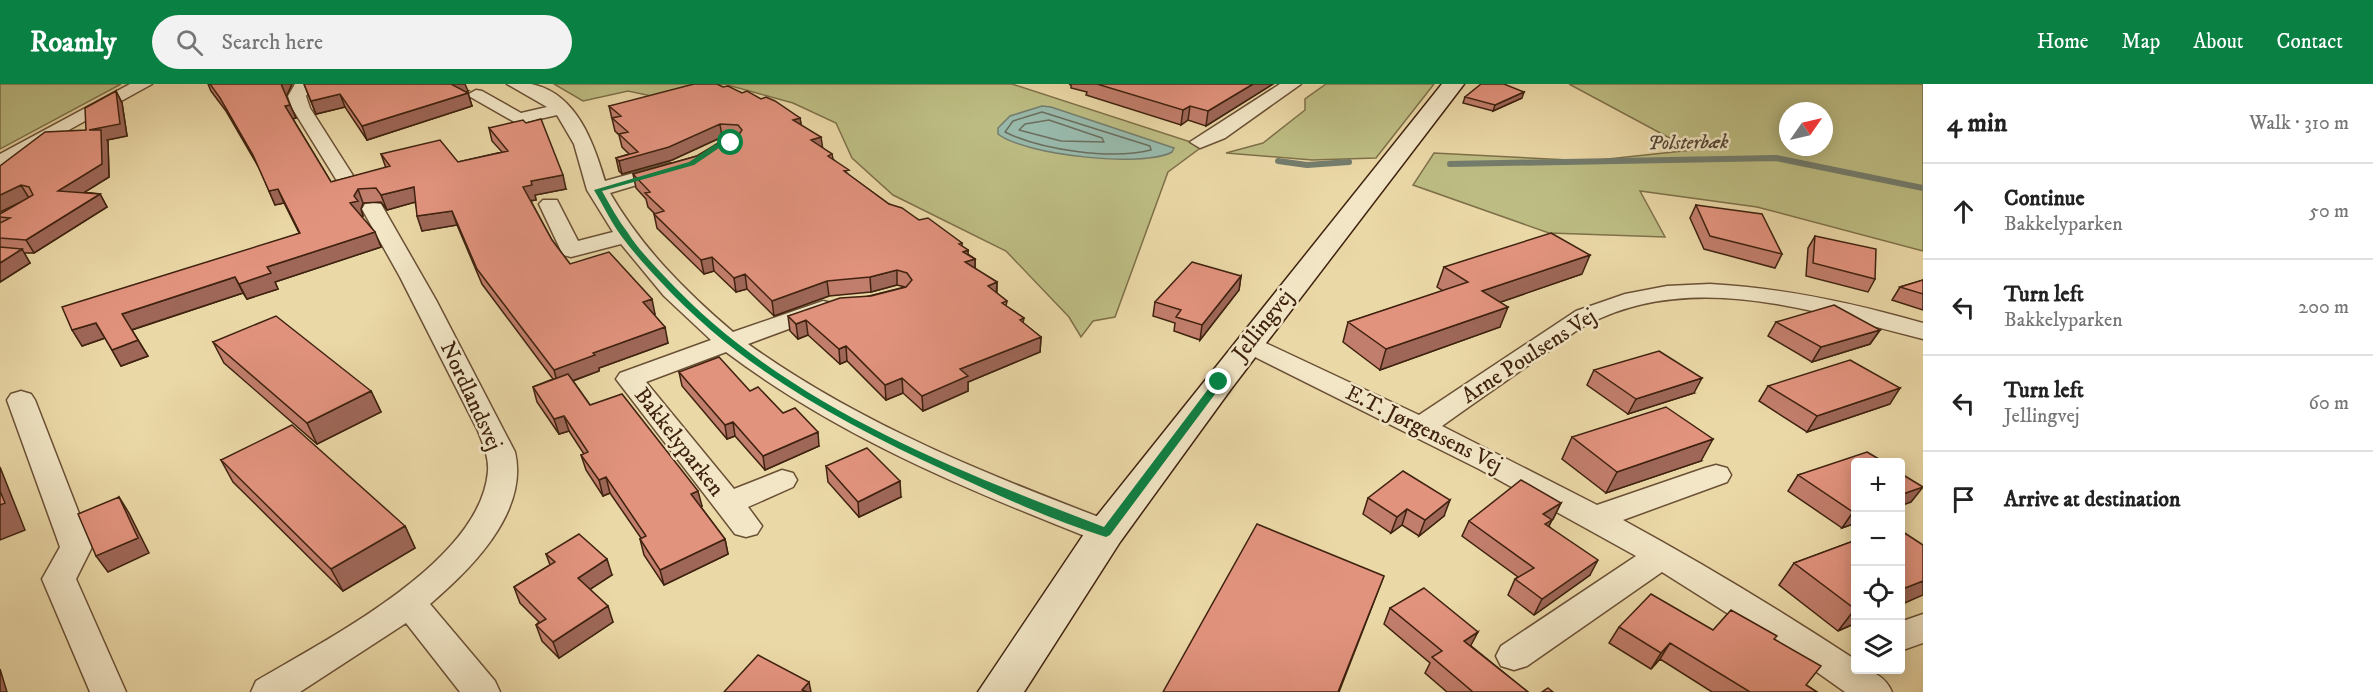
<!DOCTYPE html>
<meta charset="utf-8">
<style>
body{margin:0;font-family:"IM FELL DW Pica",serif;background:#f2f2f2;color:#222}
.controls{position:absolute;right:18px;bottom:18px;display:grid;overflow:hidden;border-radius:6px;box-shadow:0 3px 15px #0003}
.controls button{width:54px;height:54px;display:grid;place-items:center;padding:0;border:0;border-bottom:2px solid #e0e0e0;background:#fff;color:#222;font:30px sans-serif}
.compass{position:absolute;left:1779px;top:18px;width:54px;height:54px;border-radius:50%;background:#fff;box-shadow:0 3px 15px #0003;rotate:56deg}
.stop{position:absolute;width:18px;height:18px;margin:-14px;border:4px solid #0b8043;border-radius:50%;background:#fff}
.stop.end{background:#0b8043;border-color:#fff;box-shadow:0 2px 6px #0008}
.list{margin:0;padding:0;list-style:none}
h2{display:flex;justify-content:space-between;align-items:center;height:78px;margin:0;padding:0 24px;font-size:26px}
h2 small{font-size:20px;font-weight:400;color:#767676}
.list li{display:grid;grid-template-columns:39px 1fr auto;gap:18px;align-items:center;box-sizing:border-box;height:96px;padding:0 24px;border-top:2px solid #e0e0e0}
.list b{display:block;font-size:22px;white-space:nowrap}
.list p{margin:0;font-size:20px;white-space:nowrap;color:#767676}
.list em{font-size:20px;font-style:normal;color:#767676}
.icon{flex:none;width:33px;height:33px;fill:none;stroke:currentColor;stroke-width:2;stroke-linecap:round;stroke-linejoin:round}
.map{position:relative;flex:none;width:1923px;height:608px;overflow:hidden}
header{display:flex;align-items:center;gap:36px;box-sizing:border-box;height:84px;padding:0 30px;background:#0b8043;color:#fff}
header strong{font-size:28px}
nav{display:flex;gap:33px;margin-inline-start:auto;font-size:21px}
.search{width:420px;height:54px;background:#f2f2f2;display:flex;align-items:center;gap:15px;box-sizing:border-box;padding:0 21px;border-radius:33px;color:#767676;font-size:22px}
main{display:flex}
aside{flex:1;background:#fff}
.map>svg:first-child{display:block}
.green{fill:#bdbd83;stroke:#7e7049;stroke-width:1.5;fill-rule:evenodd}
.water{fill:#98b9ab;stroke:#747d6d;stroke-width:1.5}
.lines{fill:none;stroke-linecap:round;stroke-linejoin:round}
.shore{stroke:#6c6e5d;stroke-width:1.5}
.stream{stroke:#747d6d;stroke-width:6}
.minor-casing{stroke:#6a5035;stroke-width:3}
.secondary-casing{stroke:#3f220f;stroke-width:3}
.minor{fill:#f2e6c6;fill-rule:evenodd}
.secondary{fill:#f2e6c6;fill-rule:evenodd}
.wall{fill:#c27e6c;stroke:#3f220f;stroke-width:1.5}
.shaded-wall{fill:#9e6758;stroke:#3f220f;stroke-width:1.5}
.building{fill:#e2937e;stroke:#3f220f;stroke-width:1.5}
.route{fill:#0b8043}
.labels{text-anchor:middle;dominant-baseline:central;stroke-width:5;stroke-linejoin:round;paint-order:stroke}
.far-water-label{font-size:20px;font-style:italic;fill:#554836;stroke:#f2e6c6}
.street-label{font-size:22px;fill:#3f220f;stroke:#f2e6c6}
</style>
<header>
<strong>Roamly</strong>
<div class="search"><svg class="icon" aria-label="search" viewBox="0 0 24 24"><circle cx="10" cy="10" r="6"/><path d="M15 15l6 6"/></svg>Search here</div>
<nav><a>Home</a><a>Map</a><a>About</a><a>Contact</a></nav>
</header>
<main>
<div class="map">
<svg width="1923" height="608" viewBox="0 0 1923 608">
<rect width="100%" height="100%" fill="#ebd8a7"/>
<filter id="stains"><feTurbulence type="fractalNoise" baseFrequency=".00333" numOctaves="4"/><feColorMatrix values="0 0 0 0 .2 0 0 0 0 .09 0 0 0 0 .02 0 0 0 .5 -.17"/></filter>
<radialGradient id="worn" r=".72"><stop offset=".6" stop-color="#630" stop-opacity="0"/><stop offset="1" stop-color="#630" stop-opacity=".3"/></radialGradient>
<!-- green -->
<path class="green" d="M0 0H121L0 65Z
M554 0H724L661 14 628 7 583 17Z
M724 0H1012L1203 62 1168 88 1115 233 1093 237 1081 253 1069 233 1006 167 893 111 852 74 836 39 793 19Z
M1326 0H1434L1376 74 1312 76 1226 69 1263 59 1305 26V15Z
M1569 0H1923V167L1757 123 1640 107 1665 153 1549 149 1413 101 1434 69 1589 77 1692 66ZM1788 27H1824V63H1788Z"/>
<!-- water -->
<path class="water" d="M1042 22 1051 23 1174 64 1172 68C1144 84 1024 71 998 50V44L1010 32Z"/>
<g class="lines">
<!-- shore -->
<path class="shore" d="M1042 28 1150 62 1151 66C1112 76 1041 66 1005 48L1013 37Z
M1049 36 1102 54 1104 58 1061 57 1019 46 1025 40Z"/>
<!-- stream -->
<path class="stream" d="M1278 77 1307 81 1349 78
M1450 80 1776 74 1923 104"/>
<defs>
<path id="minor" d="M130 0H152L0 84V70Z
M295 0H313L306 12 310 24 359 101 356 105H342L292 24 288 12Z
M507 0C515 0 524 0 531 0 577 9 594 60 605 97L670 79 677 81 680 85 677 89 610 109C642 164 685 207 733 248L823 217 832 219 835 224 832 229 748 260C861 341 988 391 1117 440L1122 448 1117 456 1106 459 1095 456C965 405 838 352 726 268L646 298 734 405 782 386 793 389 797 396 793 403 748 423 762 442 757 450 746 453 735 450 616 295 620 289 711 256 664 212 621 160 571 173 563 171 539 120 543 116H557L578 157 613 148 587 106 574 60 557 31 518 40 467 11 476 6 482 7 521 29 547 23Z
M1280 0H1301L1225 54 1200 64 1190 58Z
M373 119 381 120 436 216 515 368C529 428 471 485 430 520L495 597 500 608H460L406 539 300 608H251L256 597C327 555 481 478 488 387 489 373 483 360 478 347L400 193 362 125 365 120Z
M1710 200C1784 204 1853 219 1923 239V255C1816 228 1694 185 1588 240 1572 248 1558 261 1543 271 1509 295 1475 318 1442 342L1597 421 1705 384 1716 381 1727 384 1731 391 1727 398 1623 436C1702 479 1780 526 1856 576V586C1873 586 1885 592 1892 608H1845L1787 567 1662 488 1527 582 1514 586 1501 582 1496 572 1501 562 1636 472 1479 385 1239 265 1235 260 1239 255 1248 252 1257 255 1419 331 1576 227 1625 210 1667 202Z
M21 307 31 310 35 316 92 463 76 495 126 608H90L42 495 60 463 7 316 11 310Z
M1923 530V559L1900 567V538Z"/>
<path id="secondary" d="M1442 0H1464L1231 305 1120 458 1024 608H978L1092 438Z"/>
</defs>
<!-- minor casing -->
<use href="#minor" class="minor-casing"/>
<!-- secondary casing -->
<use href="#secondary" class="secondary-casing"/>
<!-- minor -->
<use href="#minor" class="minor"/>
<!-- secondary -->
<use href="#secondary" class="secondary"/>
</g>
<!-- wall -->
<path class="wall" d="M208 0H292L286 12 296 34 293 35 331 98 386 84 381 70 458 78 502 68 492 57 489 44 566 105 535 111 536 116 531 117 552 156 570 180 655 230 654 231 668 259 599 284V287L573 297 590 321 702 422 701 423 725 455 728 470 664 501 644 471 640 455 641 454 610 409 603 412 586 386 581 371 584 370 569 347 559 350 537 318 533 303 553 295 482 200 457 141 422 147 415 118 387 126 381 118 363 119 361 125 363 132H361L381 163 275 198 278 205 247 215 243 209 132 246 148 272 121 282 105 254 82 262 299 149 284 119 275 121 259 84 226 27 211 7Z
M304 0 468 7 466 8 468 9 472 22 367 56 345 23 316 30Z
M1069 0H1273L1206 42 1188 36 1181 41 1086 11 1087 8 1071 4V1Z
M723 3 742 9 800 34 801 41 822 64 832 70 833 75 849 91 889 120 962 159V162L968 166V170L975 175V185L997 198V209L1007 217 1006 222 1024 234 1023 239 1041 253 1040 268 968 298V307L923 327 903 309 886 316 847 277 840 280 808 251 798 255 790 247 788 232 905 203 897 201 871 208 829 212 774 232 747 205 736 208 714 187 704 190 657 144 654 130H655L648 123 646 115 636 104 633 90 697 72 732 53H722L672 76 622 90 619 87 616 74 629 70 622 63 619 51 615 47 609 22Z
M116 7 122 19 127 52 107 56 108 58 109 93 84 108 100 110 107 123 34 169H24L30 179 0 198V130L23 117 0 128V82L86 46Z
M1465 13 1522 14 1493 27 1463 19Z
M1696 121 1782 170 1775 184 1704 165 1690 134Z
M1815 152 1875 195 1868 208 1806 192 1808 164Z
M1444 183 1582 190 1500 218V243L1380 286 1343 258 1348 238 1443 207 1437 203Z
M1241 192 1239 206 1200 256 1174 247 1175 239 1153 232 1155 218Z
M1923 196V226L1892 216 1900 203Z
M1776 238 1880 246 1870 260 1812 278 1768 252Z
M213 258 371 307 381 328 317 360 224 279Z
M1594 286 1694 309 1628 330 1587 301Z
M679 288 750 307 783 329 819 362 765 386 735 352 727 355 682 302Z
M1768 302 1890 320 1807 348 1759 317Z
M1572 353 1701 377 1606 409 1562 375Z
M221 376 405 442 415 464 343 507 233 398Z
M1856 378V439L1842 444 1788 407 1798 391Z
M826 382 901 413 859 433 828 398Z
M1368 414 1444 432 1419 452 1402 441 1391 449 1363 430Z
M1561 419 1553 435 1552 436 1549 442 1590 491 1534 531 1508 511 1515 495 1518 493 1462 452 1469 437Z
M1856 456V539L1838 547 1779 501 1794 479Z
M546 470 612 491 590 505 613 538 559 574 542 557 536 541 539 538 520 519 514 503 550 481Z
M1390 524 1471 562 1528 608H1447L1425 589 1430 579 1384 540Z
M1619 543 1713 546 1774 555 1806 601 1817 608H1712L1660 575 1651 585 1609 559Z"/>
<!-- shaded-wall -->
<path class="shaded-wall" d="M281 0H292L286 13Z
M451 0H465L468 7 455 13Z
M1253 0H1273L1206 42 1208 27Z
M116 7 122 19 127 52 107 56 108 58 109 93 66 120 58 107 89 46Z
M1524 8 1522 14 1493 27 1495 21Z
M468 9 472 22 367 56 362 42Z
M340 10 345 23 316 30 311 17Z
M290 21 296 34 291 35 285 22Z
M1190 22 1188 36 1181 41 1183 26Z
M800 34 802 46 793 36Z
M720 40 722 53 672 76 622 90 619 77Z
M821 53 823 66 811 56Z
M563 91 566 105 535 111 536 116 527 117 523 103 531 97Z
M21 101 29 114 0 128V111Z
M414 103 419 117 387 126 381 111Z
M278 105 284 119 275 121 269 107Z
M358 105 363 119 361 125 363 132 355 134 350 119Z
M100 110 107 123 34 169 26 156Z
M452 127 457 141 422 147 417 132Z
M375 148 381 163 275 198 278 205 247 215 239 200 267 183Z
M22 165 30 179 0 198V179Z
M968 166V177L975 175V189L965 193 963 168Z
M1590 171 1582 190 1475 227 1482 207Z
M712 173 714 187 704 190 701 176Z
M897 186V201L871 208 870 193Z
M745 190 747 205 736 208 734 194Z
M1241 192 1239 206 1200 256 1202 241Z
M235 193 243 209 131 246 122 230Z
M827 197 829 212 774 232 772 217Z
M997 198 996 213 988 202Z
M652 215 655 230 646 234 643 218Z
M1508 223 1500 243 1380 286 1386 265Z
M806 236 808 251 798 255 796 240Z
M96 239 105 254 82 262 72 246Z
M665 243 668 259 599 284V287L558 302 554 286 593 269Z
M1880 246 1870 260 1812 278 1821 263Z
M1041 253 1040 268 968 298V307L923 327 922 312 960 285Z
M138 256 148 272 121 282 112 266Z
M846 262 847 277 840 280 839 265Z
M902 294 903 309 886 316 885 301Z
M1702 294 1694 309 1628 330 1636 315Z
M1900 304 1890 320 1807 348 1817 332Z
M371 307 381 328 317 360 307 339Z
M564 332 569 347 559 350 554 335Z
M733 338 735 352 727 355 725 341Z
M818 348 819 362 765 386 763 372Z
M1713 355 1701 377 1606 409 1617 388Z
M0 383 25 446 0 456Z
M606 393 610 409 603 412 599 396Z
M900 397 901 413 859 433 858 418Z
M1923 403 1911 418 1900 422V411Z
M698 407 702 422 695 425 691 410Z
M119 413 129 429 149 469 108 488 96 472Z
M1450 416 1444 432 1419 452 1425 436Z
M1561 419 1553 435 1552 436 1544 451 1545 440 1543 430Z
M1407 425 1402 441 1391 449 1397 433Z
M1856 427V439L1842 444 1853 428Z
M405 442 415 464 343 507 331 485Z
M725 455 728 470 664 501 660 486Z
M607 475 612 491 583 510 578 494Z
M1598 476 1590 491 1534 531 1542 515Z
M1384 492 1339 608H1338Z
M1923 497V511L1900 521V506Z
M608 522 613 538 559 574 553 558Z
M1855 525 1856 539 1838 547Z
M1478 548 1470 563 1464 557Z
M1670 559 1660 575 1651 585 1661 569Z
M0 585 7 608H0Z
M809 598 811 608H803L802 606Z"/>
<!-- building -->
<path class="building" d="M210 0H281L290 21 285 22 331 98 390 82 381 70 440 56 458 78 508 67 489 44 523 36 526 39 541 35 563 91 531 97 532 101 523 103 552 156 570 180 609 168 652 215 643 218 665 243 593 269 595 271 554 286 477 185 452 127 417 132 414 103 381 111 376 104 358 105 354 112 358 117 350 119 375 148 267 183 271 189 239 200 235 193 122 230 138 256 112 266 96 239 72 246 62 223 300 149 278 105 269 107 253 71 220 14Z
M304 0H451L468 9 362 42 340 10 311 17Z
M694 0H717L723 3 728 2 742 9 747 7 761 15 766 13 775 17 800 34 793 36 821 53 811 56 832 70 828 72 849 86 844 87 889 120 902 124 919 136 928 134 962 159 959 160 968 166 963 168 975 175 965 178 997 198 988 202 1007 217 1002 219 1024 234 1020 236 1041 253 960 285 968 292 922 312 902 294 885 301 846 262 839 265 806 236 796 240 788 232 840 214 871 212 906 203 912 196 907 189 897 186 870 193 827 197 772 217 745 190 734 194 712 173 701 176 654 130 664 127 645 109 650 108 633 90 697 72 723 56 738 52 742 46 738 41 720 40 669 63 619 77 616 74 638 68 619 50 628 48 612 34 621 32 609 22Z
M1097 0H1253L1208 27 1190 22 1183 26Z
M1481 0H1504L1524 8 1495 21 1465 13Z
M116 7 120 40 89 46H101L102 80 58 107 100 110 26 156 0 154V139L10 134 0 133V130L33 111 29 103 21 101 0 111V82L45 48 86 46 85 24Z
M1696 121 1762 130 1782 170 1710 152Z
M1551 149 1590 171 1482 207 1508 223 1386 265 1348 238 1468 198 1444 183Z
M1815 152 1876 165 1875 195 1813 179Z
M0 163 22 165 0 179Z
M1192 178 1241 192 1202 241 1176 233 1181 226 1155 218Z
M1923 196V210L1900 203Z
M1834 221 1880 246 1821 263 1776 238Z
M276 232 371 307 307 339 213 258Z
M1659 267 1702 294 1636 315 1594 286Z
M719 273 750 307 758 303 783 329 795 324 818 348 763 372 733 338 725 341 679 288Z
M1850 276 1900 304 1817 332 1768 302Z
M568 290 590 321 622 310 698 407 691 410 725 455 660 486 640 455 646 452 606 393 599 396 581 371 588 368 564 332 554 335 533 303Z
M1666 323 1713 355 1617 388 1572 353Z
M292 341 405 442 331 485 221 376Z
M867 364 900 397 858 418 826 382Z
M1867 368 1884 378H1856V427L1853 428 1798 391Z
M1403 387 1450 416 1425 436 1407 425 1397 433 1368 414Z
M1900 389 1923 403 1900 411Z
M1521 396 1561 419 1543 430 1552 436 1545 440 1598 476 1542 515 1515 495 1534 484 1469 437Z
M0 407 5 419 0 421Z
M119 413 138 454 96 472 78 430Z
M1257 440 1384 492 1338 608H1163Z
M1900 446 1923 461V497L1900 506Z
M579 450 607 475 578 494 608 522 553 558 536 541 546 535 514 503 555 478 546 470Z
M1856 456V524L1855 525 1794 479Z
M1424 504 1478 548 1464 557 1528 608H1473L1432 573 1442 567 1390 524Z
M1651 510 1713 546 1731 526 1777 552 1774 555 1821 582 1806 601 1817 608H1750L1670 559 1661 569 1619 543Z
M758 571 809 598 802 606 807 608H724Z
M1548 604 1553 608H1542Z"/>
<!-- route -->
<path class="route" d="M731 57 733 60 719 64 694 81 602 107C610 121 618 136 628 149 638 165 653 180 666 194 782 319 947 383 1104 443L1215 296 1224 298 1110 451 1106 453C1051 436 998 411 946 387 840 338 740 284 660 197 647 183 633 168 622 153 611 138 603 121 594 106L689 78 714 61Z"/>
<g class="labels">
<!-- far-water labels -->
<g class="far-water-label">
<text transform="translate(1688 59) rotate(-1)">Polsterbæk</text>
</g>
<!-- street labels -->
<g class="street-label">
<text transform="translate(1263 241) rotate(-52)">Jellingvej</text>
<text transform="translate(1529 272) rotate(-33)">Arne Poulsens Vej</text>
<text transform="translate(471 312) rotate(65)">Nordlandsvej</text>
<text transform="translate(1424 345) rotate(26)">E.T. Jørgensens Vej</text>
<text transform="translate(679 358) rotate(52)">Bakkelyparken</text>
</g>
</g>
<rect width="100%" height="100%" filter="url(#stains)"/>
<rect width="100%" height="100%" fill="url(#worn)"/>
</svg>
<div class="controls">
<button>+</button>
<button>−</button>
<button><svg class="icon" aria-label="locate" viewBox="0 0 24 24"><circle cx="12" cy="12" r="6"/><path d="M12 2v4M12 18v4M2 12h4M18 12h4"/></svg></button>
<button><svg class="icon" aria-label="layers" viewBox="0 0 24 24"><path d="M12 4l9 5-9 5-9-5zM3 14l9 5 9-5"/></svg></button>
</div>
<svg class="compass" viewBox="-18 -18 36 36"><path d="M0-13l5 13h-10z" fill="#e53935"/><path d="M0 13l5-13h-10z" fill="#767676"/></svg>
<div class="stop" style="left:731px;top:59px"></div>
<div class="stop end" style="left:1219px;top:298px"></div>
</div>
<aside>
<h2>4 min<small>Walk · 310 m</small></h2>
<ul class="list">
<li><svg class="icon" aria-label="ahead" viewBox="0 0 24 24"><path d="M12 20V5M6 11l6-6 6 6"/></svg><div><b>Continue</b><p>Bakkelyparken</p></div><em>50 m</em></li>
<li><svg class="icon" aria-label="left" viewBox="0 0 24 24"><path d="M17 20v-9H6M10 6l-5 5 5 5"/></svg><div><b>Turn left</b><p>Bakkelyparken</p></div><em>200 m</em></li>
<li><svg class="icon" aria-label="left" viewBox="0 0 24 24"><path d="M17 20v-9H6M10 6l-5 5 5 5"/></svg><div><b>Turn left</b><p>Jellingvej</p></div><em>60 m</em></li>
<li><svg class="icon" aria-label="arrive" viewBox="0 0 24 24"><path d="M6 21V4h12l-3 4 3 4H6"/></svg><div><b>Arrive at destination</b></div></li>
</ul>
</aside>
</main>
